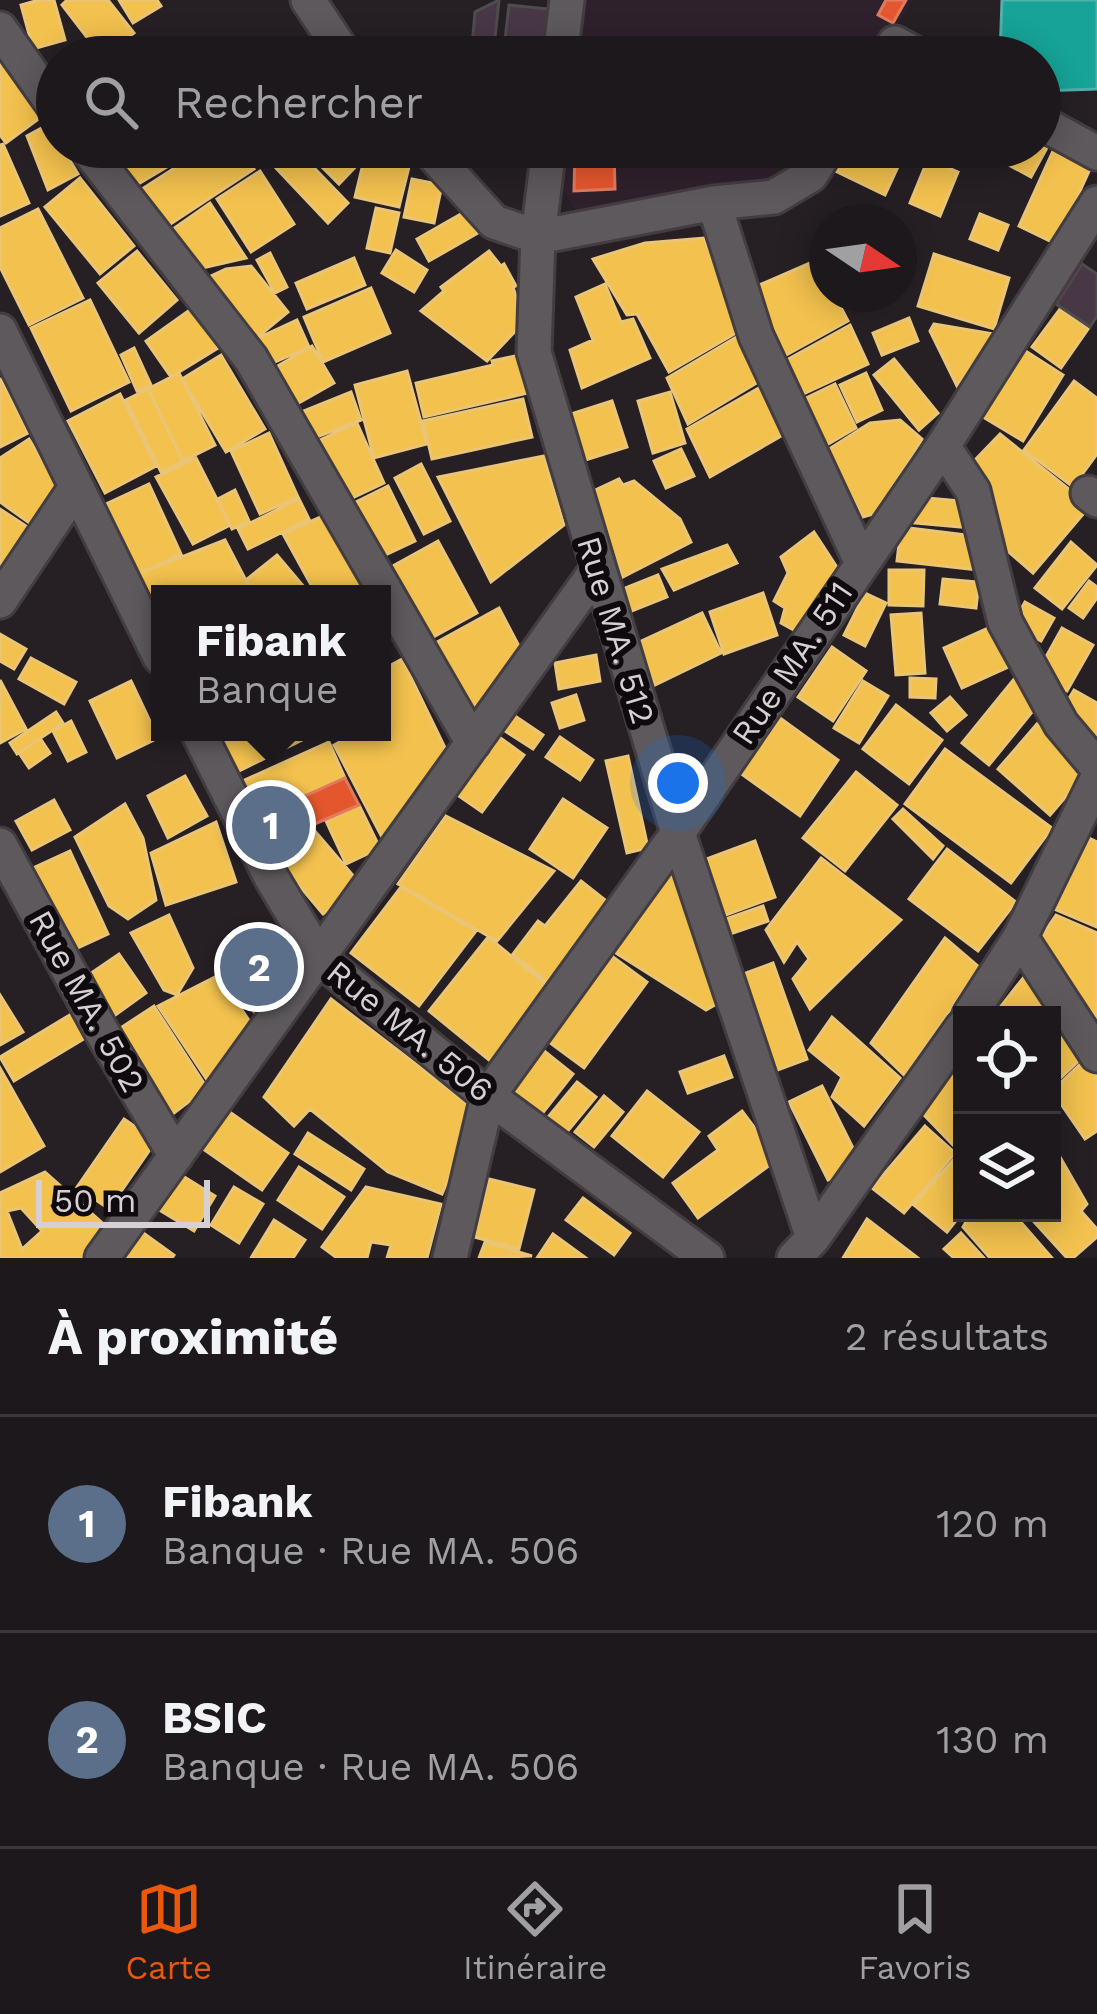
<!DOCTYPE html>
<html lang="fr">
<meta charset="utf-8">
<style>
body{margin:0;font-family:"Work Sans",sans-serif;background:#292529;color:#f1f3f6}
.controls{position:absolute;right:36px;bottom:36px;display:grid;overflow:hidden;border-radius:0px;box-shadow:0 6px 30px #0003}
.controls button{width:108px;height:108px;display:grid;place-items:center;padding:0;border:0;border-bottom:3px solid #3a373b;background:#1c181c;color:#f1f3f6;font:60px sans-serif}
.compass{position:absolute;left:809px;top:204px;width:108px;height:108px;border-radius:50%;background:#1c181c;box-shadow:0 6px 30px #0003;rotate:103deg}
.scale{position:absolute;left:36px;bottom:30px;width:174px;box-sizing:border-box;padding-left:12px;border:6px solid #d6cfd4;border-top:0;font-size:33px;line-height:42px;white-space:nowrap;color:#d6cfd4;-webkit-text-stroke:9px #0e0a0d;paint-order:stroke}
.you{position:absolute;left:678px;top:783px;width:42px;height:42px;margin:-30px;border:9px solid #fff;border-radius:50%;background:#1a73e8;box-shadow:0 0 0 18px #1a73e833}
.badge{display:grid;place-items:center;width:78px;height:78px;border-radius:50%;background:#ea580c;color:#fff;font-size:39px;font-weight:700}
.pin{position:absolute;translate:-50% -50%;border:6px solid #fff;box-shadow:0 3px 12px #0006}
.popup{position:absolute;left:151px;top:585px;width:240px;height:156px;box-sizing:border-box;display:grid;place-content:center;border-radius:0px;background:#1c181c;filter:drop-shadow(0 3px 9px #0005);font-size:39px;white-space:nowrap;color:#a0a0a3}
.popup b{font-size:45px;color:#f1f3f6}
.popup::after{content:'';position:absolute;left:50%;top:100%;margin-left:-24px;border:24px solid transparent;border-top-color:#1c181c}
.list{margin:0;padding:0;list-style:none}
h2{display:flex;justify-content:space-between;align-items:center;height:156px;margin:0;padding:0 48px;font-size:51px}
h2 small{font-size:39px;font-weight:400;color:#a0a0a3}
.list li{display:grid;grid-template-columns:78px 1fr auto;gap:36px;align-items:center;box-sizing:border-box;height:216px;padding:0 48px;border-top:3px solid #3a373b}
.list b{display:block;font-size:45px;white-space:nowrap}
.list p{margin:0;font-size:39px;white-space:nowrap;color:#a0a0a3}
.list em{font-size:39px;font-style:normal;color:#a0a0a3}
.icon{flex:none;width:66px;height:66px;fill:none;stroke:currentColor;stroke-width:2;stroke-linecap:round;stroke-linejoin:round}
.map{position:relative;flex:none;width:1097px;height:1258px;overflow:hidden}
.search{position:absolute;background:#1c181c;box-shadow:0 6px 30px #0003;left:36px;right:36px;top:36px;height:132px;display:flex;align-items:center;gap:30px;box-sizing:border-box;padding:0 42px;border-radius:66px;color:#a0a0a3;font-size:45px}
.sheet{height:588px;background:#1c181c}
nav{display:flex;justify-content:space-around;align-items:center;box-sizing:border-box;height:168px;border-top:3px solid #3a373b;background:#1c181c;font-size:33px;color:#a0a0a3}
nav a{display:grid;justify-items:center;gap:6px}
nav .on{color:#ea580c}
.map>svg:first-child{display:block}
.built{fill:#2f212c}
.homes{fill:#f2c14e;stroke:#eac576;stroke-width:3;fill-rule:evenodd}
.shops{fill:#e4572e;stroke:#e07b60;stroke-width:3}
.public{fill:#17a398;stroke:#50b0aa;stroke-width:3}
.building{fill:#483846;stroke:#504b4f;stroke-width:3}
.lines{fill:none;stroke-linecap:round;stroke-linejoin:round}
.minor-casing{stroke:#433d41;stroke-width:39}
.minor{stroke:#5d595c;stroke-width:33}
.labels{text-anchor:middle;dominant-baseline:central;stroke-width:12;stroke-linejoin:round;paint-order:stroke}
.street-label{font-size:33px;fill:#d6cfd4;stroke:#0e0a0d}
</style>
<div class="map">
<svg width="1097" height="1258" viewBox="0 0 1097 1258">
<rect width="100%" height="100%" fill="#262025"/>
<!-- built -->
<path class="built" d="M568 0H913L877 57H560Z
M548 147H819L800 178 580 218 546 163Z"/>
<!-- homes -->
<path class="homes" d="M39 0H54L65 40 33 49 21 5Z
M67 0H108L134 33 102 57 62 5Z
M119 0H157L161 6 133 23Z
M5 61 44 115 6 143 0 135V64Z
M49 124 57 138V147H62L78 174 48 190 27 136Z
M1040 139 1049 144 1031 177 994 157 999 147H1040Z
M3 144 29 203 0 216V145Z
M105 147H162L172 164 123 193Z
M207 147H240L254 169 160 231 136 193Z
M256 147H294L348 203 328 223Z
M302 147H349L362 160 339 184Z
M367 147H414L399 207 355 197Z
M831 147H886L903 156 885 195 821 164Z
M1053 151 1090 169 1056 244 1019 226Z
M928 159 958 172 940 216 910 203Z
M260 171 294 224 251 252 217 199Z
M80 178 134 246 100 274 45 207Z
M412 179 442 185 434 223 404 217Z
M210 203 246 258 189 271 166 234Z
M376 208 399 213 390 253 367 248Z
M38 209 83 298 29 325 0 267V228Z
M466 211 478 233 429 261 417 239Z
M980 214 1008 225 998 250 970 239Z
M704 238 741 330 669 372 637 314 627 315 593 259 645 243Z
M396 250 427 270 414 292 382 273Z
M137 251 177 300 139 333 98 283Z
M489 251 501 266 504 264 516 286 513 287 524 322 487 361 421 311 444 291 441 287Z
M270 253 287 287 275 293 257 260Z
M934 254 1009 278 994 329 918 306Z
M354 258 365 285 307 309 296 283Z
M817 260 827 279V294H834L848 321 781 358 750 289Z
M251 266 288 312 248 345 198 282 226 269Z
M605 284 621 322 633 319 650 358 582 388 570 350 593 340 576 297Z
M371 288 390 333 323 362 304 317Z
M90 300 129 382 71 411 31 328Z
M191 309 218 348 171 377 146 341Z
M1060 309 1088 329 1061 368 1032 347Z
M909 318 918 341 882 355 873 333Z
M297 320 309 347 268 365 256 339Z
M934 324 994 334 957 386 930 331Z
M850 325 868 364 801 395 785 361Z
M738 336 760 381 688 424 667 378Z
M312 346 334 383 290 408 269 371Z
M134 348 151 385 137 391 121 355Z
M1024 350 1063 375 1023 441 983 417Z
M221 355 265 429 226 452 182 379Z
M519 355 528 393 424 417 416 383 493 365 492 361Z
M894 359 938 413 919 430 874 375Z
M407 371 427 444 374 458 355 385Z
M179 373 215 445 183 461 148 389Z
M866 373 882 410 857 422 840 385Z
M0 378 28 433 0 447Z
M1074 381 1097 398V454L1073 487 1024 450Z
M835 384 856 428 823 447 802 400Z
M764 385 790 431 710 477 687 429Z
M148 389 183 461 161 472 126 400Z
M351 392 361 420 306 441 296 414Z
M670 392 685 443 653 453 638 401Z
M120 394 156 466 105 493 68 421Z
M523 399 532 437 432 459 423 421Z
M612 401 627 447 585 460 571 414Z
M900 420 922 439 877 513 863 517 826 451 870 423Z
M357 423 384 483 348 500 320 440Z
M269 433 298 497 260 514 231 451Z
M1000 434 1090 506 1033 573 1003 547 971 464Z
M29 439 66 498 42 532 0 502V458Z
M681 449 694 476 666 488 654 461Z
M544 456 564 525 491 582 438 477Z
M196 458 230 525 193 544 156 477Z
M421 464 450 521 424 534 395 478Z
M619 479 623 485 634 481 680 519 691 542 623 577 589 493Z
M149 484 181 554 138 574 106 504Z
M388 486 415 541 381 557 354 503Z
M235 490 249 521 232 529 218 499Z
M916 497 973 502 970 528 914 523Z
M299 499 309 519 248 549 238 529Z
M0 509 32 530 0 579Z
M325 515 370 594H316L283 534Z
M901 527 983 537 979 570 897 561Z
M814 532 842 575 801 634 781 623 785 608 774 601 788 573 781 557Z
M225 540 253 594H160V626L138 574Z
M438 541 477 613 428 640 389 568Z
M1071 542 1097 565 1062 609 1035 588Z
M727 545 737 563 674 590 662 569Z
M277 555 310 594H258L246 580Z
M889 570H924L923 606 889 605Z
M658 575 667 597 629 612 620 590Z
M943 579 979 582 976 608 940 604Z
M1089 581 1097 587V598L1083 618 1069 608Z
M763 593 777 635 724 654 710 612Z
M865 593 886 603 865 646 844 635Z
M1025 602 1054 618 1041 641 1012 625Z
M499 608 529 665 479 724 428 647Z
M702 613 721 653 655 685 635 644Z
M921 613 925 673 896 675 891 615Z
M997 624 1015 664 962 688 944 648Z
M1062 628 1093 645 1067 691 1037 673Z
M0 634 26 649 14 669 0 661Z
M832 647 866 671 833 721 798 697Z
M596 655 600 681 559 689 555 663Z
M31 658 76 682 64 704 19 679Z
M402 659 451 760 386 845 334 745 352 735 350 732H382V670Z
M910 678 936 679 935 698 910 697Z
M1014 679 1041 701 989 765 962 743Z
M0 680 26 729 0 743Z
M131 681 158 738 117 758 90 701Z
M863 681 888 696 859 743 834 728Z
M1074 690 1097 703V738L1059 715Z
M576 695 584 720 560 728 552 703Z
M950 697 966 715 947 731 931 713Z
M896 705 942 740 909 784 863 749Z
M56 712 63 723 17 754 10 743Z
M512 714 543 735 533 749 502 729Z
M780 718 838 760 800 816 740 773Z
M71 721 86 752 68 761 53 731Z
M1037 724 1089 770 1050 815 998 769Z
M214 732H298L302 740 235 773Z
M495 734 524 755 482 812 453 792Z
M560 737 593 760 580 780 546 757Z
M40 738 50 753 29 768 19 753Z
M329 742 345 778 254 819 238 783Z
M945 749 1052 828 1011 883 905 804Z
M628 756 648 848 627 853 606 761Z
M856 772 897 805 845 871 803 838Z
M185 776 207 816 168 838 148 796Z
M563 799 607 828 573 878 530 849Z
M54 800 70 830 32 850 16 821Z
M125 804 143 838 156 900 128 919 109 906 75 837Z
M359 805 380 848 346 864 326 821Z
M903 809 943 846 933 859 893 819Z
M446 816 554 871 497 941 398 884Z
M216 822 236 882 166 905 151 853Z
M314 830 362 886 323 914 271 852Z
M1089 838 1097 842V927L1054 909Z
M755 841 775 897 723 916 704 860Z
M947 849 1016 902 978 951 909 899Z
M70 851 108 934 71 951 33 868Z
M821 858 901 920 810 1009 793 979 809 959 797 942 784 962 766 930Z
M668 866 684 868 722 1001 706 1010 616 953 622 933Z
M581 881 614 907 552 986 513 954 538 921 545 926Z
M401 887 476 931 419 1006 351 953Z
M763 906 768 921 727 935 723 920Z
M169 915 193 968 177 995 164 990 131 933Z
M1056 915 1097 933V1029L1039 940Z
M488 937 554 991 495 1065 429 1011Z
M945 938 979 967 905 1076 871 1043Z
M605 951 647 982 584 1068 542 1037Z
M119 954 146 993 114 1016 87 976Z
M773 963 807 1059 772 1072 738 976Z
M1031 968 1088 1052 1052 1086V1015H994Z
M219 975 254 1028 211 1086 158 1006Z
M0 995 23 1032 0 1045Z
M331 999 477 1111 442 1194 388 1172 310 1109 294 1126 264 1097Z
M154 1006 207 1088 170 1116 116 1031Z
M73 1013 87 1037 14 1081 0 1057Z
M832 1017 900 1078 864 1126 832 1097 842 1077 809 1050Z
M538 1046 573 1074 542 1114 507 1086Z
M1091 1054 1097 1065V1131L1085 1139 1052 1091Z
M724 1056 732 1077 688 1093 680 1072Z
M962 1060V1142L956 1148 921 1112Z
M0 1068 44 1146 0 1172Z
M577 1082 596 1097 566 1133 548 1117Z
M822 1086 861 1164 828 1180 789 1102Z
M647 1091 699 1132 663 1177 612 1136Z
M604 1096 623 1112 594 1147 575 1132Z
M224 1108 288 1153 262 1190 199 1146Z
M742 1111 778 1159 698 1218 673 1183 718 1150 709 1136Z
M124 1119 156 1141 109 1209 77 1187Z
M925 1126 955 1153 904 1213 872 1188Z
M308 1133 364 1169 351 1190 295 1154Z
M1052 1143 1087 1204 1081 1211 1097 1229V1237L1073 1258H1067L1026 1213H1052Z
M954 1159 962 1166V1213L947 1232 914 1205Z
M299 1167 344 1197 322 1229 278 1200Z
M45 1172 108 1228 83 1258H0V1193ZM21 1208 42 1231 22 1249 7 1211Z
M178 1173 215 1196 194 1231 156 1208Z
M489 1179 534 1190 519 1249 474 1237Z
M234 1187 263 1204 239 1243 211 1225Z
M366 1187 441 1204 427 1258H387L391 1245 371 1242 367 1258H337L322 1247Z
M583 1198 630 1233 614 1255 566 1220Z
M971 1213H1013L1052 1258H990L963 1227Z
M867 1219 918 1258H843Z
M274 1220 305 1240 293 1258H251Z
M142 1232 174 1255 172 1258H124Z
M961 1233 984 1258H954L944 1249Z
M553 1234 586 1258H537Z
M485 1242 532 1256 479 1258Z"/>
<!-- shops -->
<path class="shops" d="M886 0H906L893 23 878 15Z
M575 147H614L615 189 574 191Z
M345 778 359 805 266 845 254 819Z
M269 943 289 980 257 1017 224 964Z"/>
<!-- public -->
<path class="public" d="M1002 0H1097V89L1040 91V57H1000Z"/>
<!-- building -->
<path class="building" d="M499 0 493 57H471L475 12Z
M509 5 548 9 542 57H503Z
M493 147H530L528 165 491 162Z
M1082 264 1097 274V316L1090 327 1056 304Z"/>
<g class="lines">
<defs>
<path id="minor" d="M308 0 346 57
M0 29 57 110
M560 57 567 0
M886 57 895 43 921 57
M1040 122 1097 153
M86 147 251 359 473 743
M426 147 494 222 538 237 714 203 774 197 811 175 828 147
M549 147 538 237 534 352 678 833 813 1238
M714 203 756 336 861 561
M0 331 160 657
M943 446 973 491 1005 622 1061 724 1097 767
M1088 493 1097 500
M0 601 75 489
M198 732 271 877 320 959 488 1096 707 1258
M0 845 103 1034 176 1156
M1020 937 1097 1055
M970 1015 1020 937 1097 779
M102 1258 597 570
M450 1258 488 1096 678 833 943 446 1097 203
M794 1258 813 1238 962 1028"/>
</defs>
<!-- minor casing -->
<use href="#minor" class="minor-casing"/>
<!-- minor -->
<use href="#minor" class="minor"/>
</g>
<g class="labels">
<!-- street labels -->
<g class="street-label">
<text transform="translate(616 630) rotate(73)">Rue MA. 512</text>
<text transform="translate(792 663) rotate(-56)">Rue MA. 511</text>
<text transform="translate(87 1001) rotate(61)">Rue MA. 502</text>
<text transform="translate(410 1031) rotate(39)">Rue MA. 506</text>
</g>
</g>
</svg>
<div class="controls">
<button><svg class="icon" aria-label="locate" viewBox="0 0 24 24"><circle cx="12" cy="12" r="6"/><path d="M12 2v4M12 18v4M2 12h4M18 12h4"/></svg></button>
<button><svg class="icon" aria-label="layers" viewBox="0 0 24 24"><path d="M12 4l9 5-9 5-9-5zM3 14l9 5 9-5"/></svg></button>
</div>
<svg class="compass" viewBox="-18 -18 36 36"><path d="M0-13l5 13h-10z" fill="#e53935"/><path d="M0 13l5-13h-10z" fill="#a0a0a3"/></svg>
<div class="scale">50 m</div>
<div class="you"></div>
<div class="pin badge" style="left:271px;top:825px;background:#5c6f8a">1</div>
<div class="popup"><b>Fibank</b>Banque</div>
<div class="pin badge" style="left:259px;top:967px;background:#5c6f8a">2</div>
<div class="search"><svg class="icon" aria-label="search" viewBox="0 0 24 24"><circle cx="10" cy="10" r="6"/><path d="M15 15l6 6"/></svg>Rechercher</div>
</div>
<section class="sheet">
<h2>À proximité<small>2 résultats</small></h2>
<ul class="list">
<li><span class="badge" style="background:#5c6f8a">1</span><div><b>Fibank</b><p>Banque · Rue MA. 506</p></div><em>120 m</em></li>
<li><span class="badge" style="background:#5c6f8a">2</span><div><b>BSIC</b><p>Banque · Rue MA. 506</p></div><em>130 m</em></li>
</ul>
</section>
<nav>
<a class="on"><svg class="icon" aria-label="map" viewBox="0 0 24 24"><path d="M3 6l6-2 6 2 6-2v14l-6 2-6-2-6 2zM9 4v14M15 6v14"/></svg>Carte</a>
<a><svg class="icon" aria-label="directions" viewBox="0 0 24 24"><path d="M12 3l9 9-9 9-9-9zM9 14v-3h6M13 9l2 2-2 2"/></svg>Itinéraire</a>
<a><svg class="icon" aria-label="saved" viewBox="0 0 24 24"><path d="M7 4h10v16l-5-4-5 4z"/></svg>Favoris</a>
</nav>
